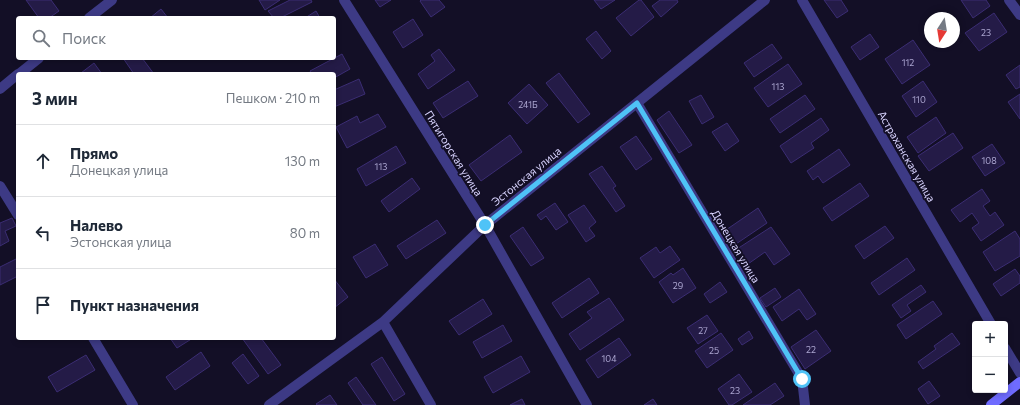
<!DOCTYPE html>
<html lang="ru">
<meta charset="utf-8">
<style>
body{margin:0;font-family:Commissioner,sans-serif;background:#f2f2f3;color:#1f2937}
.controls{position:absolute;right:12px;bottom:12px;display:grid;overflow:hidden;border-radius:4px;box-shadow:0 2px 6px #0003}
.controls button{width:36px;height:36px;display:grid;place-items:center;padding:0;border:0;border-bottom:1px solid #e0e1e3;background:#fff;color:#1f2937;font:20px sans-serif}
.compass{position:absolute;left:924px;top:12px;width:36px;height:36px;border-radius:50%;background:#fff;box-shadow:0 2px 6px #0003;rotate:192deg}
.stop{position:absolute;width:12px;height:12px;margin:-9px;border:3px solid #4fc3f7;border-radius:50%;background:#fff}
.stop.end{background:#4fc3f7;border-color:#fff;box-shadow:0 1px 4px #0008}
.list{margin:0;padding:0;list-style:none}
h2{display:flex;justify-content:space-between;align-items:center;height:52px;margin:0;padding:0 16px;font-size:17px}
h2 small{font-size:13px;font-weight:400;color:#747a83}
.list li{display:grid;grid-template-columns:26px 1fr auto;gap:12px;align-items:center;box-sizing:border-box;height:72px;padding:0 16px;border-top:1px solid #e0e1e3}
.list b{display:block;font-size:15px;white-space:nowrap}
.list p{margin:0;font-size:13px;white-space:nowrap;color:#747a83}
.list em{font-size:13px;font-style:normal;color:#747a83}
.icon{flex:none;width:22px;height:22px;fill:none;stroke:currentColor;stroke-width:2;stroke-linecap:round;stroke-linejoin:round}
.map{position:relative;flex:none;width:1020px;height:405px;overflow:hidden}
.search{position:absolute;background:#fff;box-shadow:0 2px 6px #0003;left:16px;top:16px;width:320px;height:44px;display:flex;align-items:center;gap:10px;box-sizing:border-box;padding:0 14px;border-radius:4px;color:#747a83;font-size:15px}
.panel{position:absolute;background:#fff;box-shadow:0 2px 6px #0003;left:16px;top:72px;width:320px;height:268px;border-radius:4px}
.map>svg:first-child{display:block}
.building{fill:#241b47;stroke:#3b2d73}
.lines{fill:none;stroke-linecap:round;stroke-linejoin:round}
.street{stroke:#3d3a85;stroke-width:10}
.secondary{stroke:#6f6bff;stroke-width:10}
.route{stroke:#4fc3f7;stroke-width:5}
.labels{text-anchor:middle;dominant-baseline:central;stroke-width:3.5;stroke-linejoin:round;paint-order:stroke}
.number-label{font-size:9px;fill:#aca6d1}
.street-label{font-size:11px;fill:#d9d4ff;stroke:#130f26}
</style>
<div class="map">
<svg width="1020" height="405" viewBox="0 0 1020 405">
<rect width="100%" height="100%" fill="#130f26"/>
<!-- building -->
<path class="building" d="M26 0H51L59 11 49 18H39Z
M259 0H280L265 10Z
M290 0H311L312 2 280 18H274L268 11Z
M375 0H391L380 7Z
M421 0H439L445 7 431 17 420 1Z
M594 0H615L601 9Z
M639 0H641L654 17 631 36 616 18Z
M660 0H677L678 2 661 17 652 6Z
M824 0H841L848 11 837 18Z
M961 0H986L990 6 973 18Z
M161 9 168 18H150Z
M316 11 320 18H305Z
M994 13 1007 32 979 51 965 33Z
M413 19 423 35 403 48 393 32Z
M596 31 611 51 602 59 586 39Z
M870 34 879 47 860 60 851 47Z
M913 40 930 65 902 84 885 59Z
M772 44 782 58 754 77 744 63Z
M439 49 455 70 428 89 418 74 435 61 431 55Z
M342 54 350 69 334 78V74H312L310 71Z
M123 58H142L154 74H134Z
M94 63 102 74H82L81 73Z
M788 64 802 84 768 107 754 88Z
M1020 65V87L1016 89 1006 75Z
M559 73 590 114 578 123 546 83Z
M359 79 365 94 334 107V90Z
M468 81 478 96 443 118 433 103Z
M923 81 937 102 916 117 902 96Z
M529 84 548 105 527 124 508 103Z
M1020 94V119L1008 102Z
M701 95 714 117 702 124 689 101Z
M805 95 815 109 780 133 770 119Z
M669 111 692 145 679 153 657 120Z
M378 114 386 127 347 148 336 127 357 116 360 123Z
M936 117 946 133 918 153 907 137Z
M821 118 829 130 811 143 814 148 791 163 780 146Z
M727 123 739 141 725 151 712 132Z
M953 133 963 148 929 171 918 156Z
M510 135 522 152 481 181 469 165Z
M636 136 652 159 636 170 620 147Z
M992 144 1005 163 985 176 972 157Z
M396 146 406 163 366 186 357 169Z
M839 149 850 165 823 183 818 176 813 180 807 171Z
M602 166 616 186 613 188 625 206 616 212 589 174Z
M412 178 420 189 389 212 381 201Z
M860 183 869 196 832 221 823 208Z
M982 189 990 201 983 206 990 216 995 212 1004 225 981 241 972 228 979 223 972 213 960 222 951 210Z
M555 203 568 222 556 230 546 216 541 220 537 215Z
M584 205 596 222 589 228 595 236 586 242 568 215Z
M758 208 767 223 733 246 723 232Z
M12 218 16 226 5 231 9 241 0 246V223Z
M437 220 446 233 406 259 397 246Z
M885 226 894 238 864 259 855 246Z
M523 227 544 258 531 266 510 236Z
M771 227 790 254 774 265 765 252 748 264 737 249Z
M1015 231 1020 239V256L995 271 983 252Z
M375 244 388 265 366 278 353 257Z
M670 246 680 260 654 278 640 258 656 247 660 253Z
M18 258V276L0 285V267Z
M907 258 915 270 879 295 871 283Z
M683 268 696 288 673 303 659 282 671 273 673 275Z
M1015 269 1020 276V283L1001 296 993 284Z
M589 278 599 293 562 318 552 303Z
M334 279 348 297 334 308Z
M720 282 727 292 710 303 704 294Z
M921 285 926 292 907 305 911 311 901 318 892 305Z
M775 288 781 297 766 307 760 298Z
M799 289 816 314 807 320 799 309 782 321 773 307Z
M609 298 624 320 580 350 569 334 592 318 587 312Z
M483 299 492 314 459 335 449 321Z
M933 301 942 314 906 339 897 325Z
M707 315 718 331 698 344 687 328Z
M503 325 512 341 482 358 473 342Z
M816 330 831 351 805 369 791 347Z
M749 331 753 338 742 345 738 339Z
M721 333 733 350 707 368 695 351Z
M952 333 960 344 923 369 918 362 936 349 934 346Z
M170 338H193L177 348Z
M242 338H261L281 365 268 374Z
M619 338 631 355 598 378 586 360Z
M201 352 210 366 175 390 166 377Z
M243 354 259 376 248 384 232 363Z
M86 355 95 370 57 392 48 377Z
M521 356 530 372 493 393 484 377Z
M382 357 405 394 394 401 371 364Z
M739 374 752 392 732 405H729L718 389Z
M356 377 376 405H363L348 383Z
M929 381 940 396 928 404 918 389Z
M775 383 784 396 770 405H743Z
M330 395 337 405H317L316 404Z
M522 399 525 405H510Z
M653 399 657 405H644Z"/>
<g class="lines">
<!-- street -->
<path class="street" d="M344 0 485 225 587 405
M802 0 991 324
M1009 0 1020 15
M89 18 112 0
M19 74 39 58
M0 89 18 74
M637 103 802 379 805 405
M0 186 18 215
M383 322 431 405
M93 338 133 405
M1005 348 1020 373
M269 405 383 322 485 225 765 0"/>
<!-- secondary -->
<path class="secondary" d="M991 405 1020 382"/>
</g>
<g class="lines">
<!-- route -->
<path class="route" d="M485 225 637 103 802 379"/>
</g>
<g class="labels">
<!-- number labels -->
<g class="number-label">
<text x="986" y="32">23</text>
<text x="908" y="62">112</text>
<text x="778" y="86">113</text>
<text x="919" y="99">110</text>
<text x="528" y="104">241Б</text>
<text x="989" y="160">108</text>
<text x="381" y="166">113</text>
<text x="678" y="285">29</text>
<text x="703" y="330">27</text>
<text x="811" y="349">22</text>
<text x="714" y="350">25</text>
<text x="609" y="358">104</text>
<text x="735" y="390">23</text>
</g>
<!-- street labels -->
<g class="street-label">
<text transform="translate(454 153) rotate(58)">Пятигорская улица</text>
<text transform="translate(907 156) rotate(60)">Астраханская улица</text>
<text transform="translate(526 176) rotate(-39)">Эстонская улица</text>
<text transform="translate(736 246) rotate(59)">Донецкая улица</text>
</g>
</g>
</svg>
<div class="controls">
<button>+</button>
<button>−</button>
</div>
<svg class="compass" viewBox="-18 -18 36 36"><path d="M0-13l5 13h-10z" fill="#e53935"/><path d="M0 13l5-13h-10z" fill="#747a83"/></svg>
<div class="stop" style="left:802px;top:379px"></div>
<div class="stop end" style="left:485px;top:225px"></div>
<div class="search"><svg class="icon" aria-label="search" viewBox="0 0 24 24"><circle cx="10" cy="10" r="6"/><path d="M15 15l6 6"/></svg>Поиск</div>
<section class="panel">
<h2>3 мин<small>Пешком · 210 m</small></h2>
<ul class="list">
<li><svg class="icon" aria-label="ahead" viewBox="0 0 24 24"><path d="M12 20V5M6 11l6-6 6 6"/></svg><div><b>Прямо</b><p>Донецкая улица</p></div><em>130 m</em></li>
<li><svg class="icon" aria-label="left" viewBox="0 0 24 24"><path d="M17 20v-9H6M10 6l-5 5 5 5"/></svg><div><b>Налево</b><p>Эстонская улица</p></div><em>80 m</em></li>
<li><svg class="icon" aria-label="arrive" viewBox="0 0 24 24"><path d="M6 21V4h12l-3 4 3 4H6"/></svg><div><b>Пункт назначения</b></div></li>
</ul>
</section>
</div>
